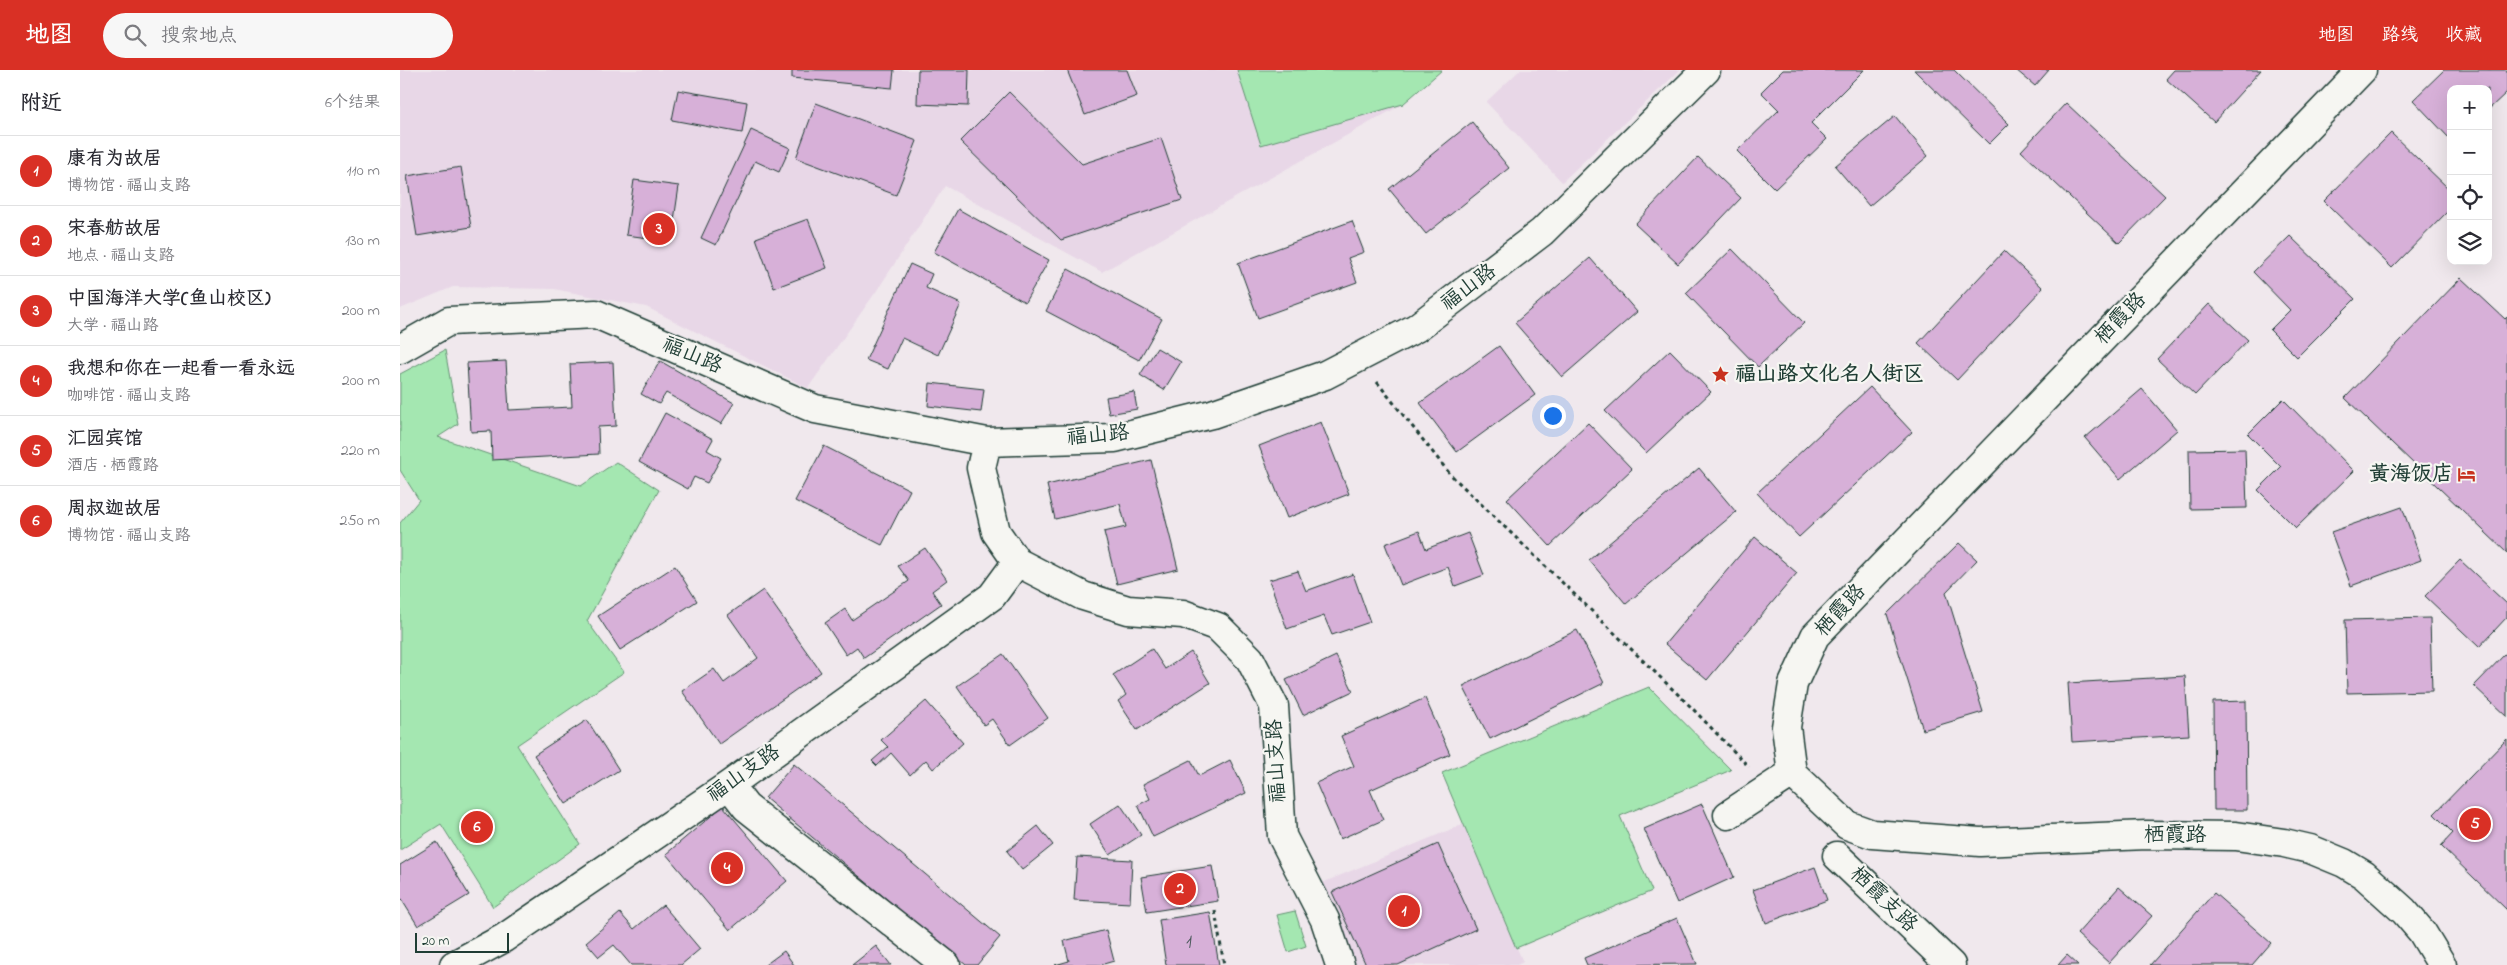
<!DOCTYPE html>
<html lang="zh">
<meta charset="utf-8">
<style>
body{margin:0;font-family:"Indie Flower","LXGW WenKai TC",sans-serif;background:#f7f7f7;color:#2b2b33}
.controls{position:absolute;right:15px;top:15px;display:grid;overflow:hidden;border-radius:10px;box-shadow:0 5px 20px #0002}
.controls button{width:45px;height:45px;display:grid;place-items:center;padding:0;border:0;border-bottom:1px solid #e1e1e2;background:#fff;color:#2b2b33;font:25px sans-serif}
.scale{position:absolute;left:15px;bottom:12px;width:94px;box-sizing:border-box;padding-left:5px;border:2px solid #1f3d34;border-top:0;font-size:14px;line-height:18px;white-space:nowrap;color:#1f3d34;-webkit-text-stroke:4px #f6f6f2;paint-order:stroke}
.you{position:absolute;left:1152px;top:345px;width:18px;height:18px;margin:-12px;border:4px solid #fff;border-radius:50%;background:#1a73e8;box-shadow:0 0 0 8px #1a73e833}
.badge{display:grid;place-items:center;width:32px;height:32px;border-radius:50%;background:#d93025;color:#fff;font-size:16px;font-weight:700}
.pin{position:absolute;translate:-50% -50%;border:2px solid #fff;box-shadow:0 1px 5px #0006}
.list{margin:0;padding:0;list-style:none}
h2{display:flex;justify-content:space-between;align-items:center;height:65px;margin:0;padding:0 20px;font-size:21px}
h2 small{font-size:16px;font-weight:400;color:#7c7c81}
.list li{display:grid;grid-template-columns:32px 1fr auto;gap:15px;align-items:center;box-sizing:border-box;height:70px;padding:0 20px;border-top:1px solid #e1e1e2}
.list b{display:block;font-size:19px;white-space:nowrap}
.list p{margin:0;font-size:16px;white-space:nowrap;color:#7c7c81}
.list em{font-size:16px;font-style:normal;color:#7c7c81}
.icon{flex:none;width:28px;height:28px;fill:none;stroke:currentColor;stroke-width:2;stroke-linecap:round;stroke-linejoin:round}
.map{position:relative;flex:none;width:2107px;height:895px;overflow:hidden}
header{display:flex;align-items:center;gap:30px;box-sizing:border-box;height:70px;padding:0 25px;background:#d93025;color:#fff}
header strong{font-size:24px}
nav{display:flex;gap:28px;margin-inline-start:auto;font-size:18px}
.search{width:350px;height:45px;background:#f7f7f7;display:flex;align-items:center;gap:12px;box-sizing:border-box;padding:0 18px;border-radius:28px;color:#7c7c81;font-size:19px}
main{display:flex}
aside{flex:1;background:#fff}
.map>svg:first-child{display:block}
.built{fill:#e8d7e7}
.green{fill:#a4e7b1;stroke:#629272}
.building{fill:#d7b0d8;stroke:#1f3d34}
.lines{fill:none;stroke-linecap:round;stroke-linejoin:round}
.minor-casing{stroke:#1f3d34;stroke-width:31}
.path{stroke:#1f3d34;stroke-width:3;stroke-dasharray:4 4;stroke-linecap:butt}
.minor{stroke:#f6f6f2;stroke-width:28}
.labels{text-anchor:middle;dominant-baseline:central;stroke-width:4.5;stroke-linejoin:round;paint-order:stroke}
.number-label{font-size:19px;fill:#4d5a5d}
.street-label{font-size:21px;fill:#1f3d34;stroke:#f6f6f2}
.poi-label{font-size:21px;font-weight:bold;fill:#1f3d34;stroke:#f6f6f2;text-anchor:start}
</style>
<header>
<strong>地图</strong>
<div class="search"><svg class="icon" aria-label="search" viewBox="0 0 24 24"><circle cx="10" cy="10" r="6"/><path d="M15 15l6 6"/></svg>搜索地点</div>
<nav><a>地图</a><a>路线</a><a>收藏</a></nav>
</header>
<main>
<aside>
<h2>附近<small>6个结果</small></h2>
<ul class="list">
<li><span class="badge">1</span><div><b>康有为故居</b><p>博物馆 · 福山支路</p></div><em>110 m</em></li>
<li><span class="badge">2</span><div><b>宋春舫故居</b><p>地点 · 福山支路</p></div><em>130 m</em></li>
<li><span class="badge">3</span><div><b>中国海洋大学(鱼山校区)</b><p>大学 · 福山路</p></div><em>200 m</em></li>
<li><span class="badge">4</span><div><b>我想和你在一起看一看永远</b><p>咖啡馆 · 福山支路</p></div><em>200 m</em></li>
<li><span class="badge">5</span><div><b>汇园宾馆</b><p>酒店 · 栖霞路</p></div><em>220 m</em></li>
<li><span class="badge">6</span><div><b>周叔迦故居</b><p>博物馆 · 福山支路</p></div><em>250 m</em></li>
</ul>
</aside>
<div class="map">
<svg width="2107" height="895" viewBox="0 0 2107 895">
<rect width="100%" height="100%" fill="#f0e8ed"/>
<filter id="ink" filterUnits="userSpaceOnUse"><feTurbulence type="fractalNoise" baseFrequency=".02" numOctaves="2"/><feDisplacementMap in="SourceGraphic" scale="10" xChannelSelector="R" yChannelSelector="G"/><feConvolveMatrix kernelMatrix="1 2 1 2 8 2 1 2 1" color-interpolation-filters="sRGB"/></filter>
<g filter="url(#ink)">
<!-- built -->
<path class="built" d="M0 0H1042L1003 34 702 202 545 116 480 216 408 318 246 237 154 219 53 217 0 239Z
M1120 0H1280L1162 112 1086 32Z
M1064 754 1123 892 1117 895H951L917 815Z"/>
<!-- green -->
<path class="green" d="M837 0H1042L1003 34 861 75Z
M45 280 58 354 38 367 181 416 216 392 259 420 187 551 224 602 117 675 180 774 93 837 41 754 0 780V453L19 430 0 400V304Z
M1249 617 1331 700 1220 746 1252 821 1116 878 1042 703Z
M895 841 906 876 888 882 877 845Z"/>
<!-- building -->
<path class="building" d="M392 0H494L492 18 392 8Z
M518 0H569L568 36 517 34Z
M667 0H727L737 26 685 45Z
M1383 0H1464L1411 53 1427 69 1375 119 1337 81 1379 40 1361 22Z
M1514 0H1554L1609 54 1589 74Z
M1616 0H1649L1635 16Z
M1774 0H1861L1814 52 1766 9Z
M2044 0H2107V22L2088 40V19H2051V70L2013 30Z
M278 20 347 32 342 63 272 50Z
M609 22 682 94 761 68 782 130 661 170 560 71Z
M416 33 517 71 496 125 396 88Z
M1666 33 1765 126 1719 173 1621 81Z
M1495 46 1528 86 1469 136 1435 96Z
M1072 52 1109 98 1026 164 989 119Z
M351 60 390 78 379 102 355 91 316 175 301 168Z
M1991 63 2051 121V138L1992 198 1924 131Z
M1298 87 1341 128 1278 194 1235 154Z
M61 97 71 157 17 166 7 106Z
M234 110 279 116 271 171 226 165Z
M558 139 649 190 625 232 534 182Z
M408 149 427 198 374 218 356 168Z
M952 151 964 182 948 188 957 212 858 248 838 193Z
M1890 166 1955 229 1897 287 1870 260 1890 240 1853 202Z
M1332 179 1404 253 1358 297 1286 223Z
M1604 181 1643 218 1557 310 1518 273Z
M1190 188 1237 242 1162 307 1115 253Z
M510 194 532 204 526 218 561 234 538 285 502 268 488 299 466 290Z
M668 199 762 249 739 290 646 241Z
M2061 208 2105 249 2107 247V483L1945 328Z
M1809 234 1848 270 1795 325 1757 289Z
M1099 276 1135 325 1057 382 1020 333Z
M757 278 781 292 764 320 740 305Z
M1270 280 1311 322 1246 383 1205 341Z
M106 291 109 340 172 337 170 294 213 292 216 356 198 357 199 384 92 390 91 361 71 362 67 293Z
M260 291 334 333 321 354 266 323 259 334 241 324Z
M530 313 584 319 581 342 528 336Z
M1470 317 1512 362 1399 467 1357 423Z
M1742 319 1777 360 1720 409 1685 368Z
M734 322 737 339 709 344 706 327Z
M1883 329 1954 401 1896 458 1858 420 1881 397 1848 364Z
M265 343 313 369 307 380 321 388 307 413 294 407 288 419 239 392Z
M921 352 949 424 887 448 859 376Z
M1188 353 1232 399 1150 476 1107 429Z
M424 376 510 420 482 475 395 431Z
M1845 379 1847 438 1790 439 1789 380Z
M751 390 778 499 717 514 704 462 726 457 720 434 655 449 647 415Z
M1299 398 1336 442 1226 534 1189 490Z
M2002 437 2021 490 1951 516 1931 462Z
M1019 461 1026 479 1068 463 1084 505 1055 516 1048 497 1001 515 985 474Z
M1355 467 1397 503 1307 610 1265 574Z
M1559 473 1577 490 1546 522 1583 642 1523 660 1487 544Z
M525 478 547 510 532 521 541 534 464 588 457 577 446 585 425 553 445 539 452 550 509 511 498 496Z
M2060 490 2107 534V547L2079 577 2025 526Z
M275 496 297 531 220 580 198 546Z
M898 501 906 521 953 504 970 552 932 565 924 546 887 559 869 510Z
M363 520 421 602 319 674 282 621 314 599 324 613 358 588 328 545Z
M2030 548 2032 621 1947 623 1945 550Z
M1177 560 1204 613 1090 669 1063 616Z
M752 579 765 599 791 582 810 613 737 660 718 631 726 625 713 605Z
M2107 582V647L2074 616Z
M603 584 648 648 610 675 592 649 584 655 557 616Z
M936 586 953 621 903 645 886 610Z
M1785 606 1789 665 1672 672 1668 613Z
M1025 628 1050 684 970 720 983 750 940 769 916 713 954 696 941 666Z
M526 631 563 673 533 699 526 690 510 705 491 683 477 696 472 691 488 677 481 670Z
M1846 631 1847 740H1814L1813 632Z
M187 650 219 700 166 734 134 685Z
M2107 669V840L2041 776 2053 763 2034 744Z
M791 690 799 706 830 690 846 723 753 767 738 735 750 729 743 714Z
M394 694 600 867 577 895H566L365 728Z
M720 734 741 765 710 785 690 754Z
M1302 734 1334 807 1277 833 1244 759Z
M323 736 387 811 330 860 266 784Z
M638 756 653 775 622 800 607 781Z
M37 772 69 825 18 856 0 827V795Z
M1038 774 1076 859 998 895H966L932 822Z
M677 787 732 790 730 833 674 830Z
M812 796 818 831 747 842 741 807Z
M1415 797 1427 830 1366 853 1353 820Z
M1719 817 1752 846 1709 893 1677 864Z
M1814 823 1871 873 1852 895H1750Z
M263 835 300 879 281 895H231L214 875 199 887 186 872 220 843 234 859Z
M810 842 819 895H766L759 850Z
M1277 848 1297 894 1187 895 1184 888Z
M706 860 714 891 700 895H655L669 891 664 871Z
M476 876 491 895H452Z
M384 881 394 895H365Z
M1667 885 1678 895H1658Z"/>
<g class="lines">
<defs>
<path id="minor" d="M1962 0 1415 566 1393 614 1386 657 1392 703 1447 755 1472 764 1580 772 1747 765 1836 766 1884 773 1910 779 1944 793 1964 805 2004 841 2022 862 2042 895
M0 279 49 251 196 244 415 339 587 372 715 368 812 344 925 305 1016 258 1142 162 1306 0
M617 492 683 526 728 540 783 544 818 557 850 589 874 636 882 766 925 850 940 895
M329 715 346 737 546 895
M1328 745 1392 703
M1437 786 1551 895
M54 895 104 868 329 715 592 526 617 492 596 462 581 398 587 372"/>
</defs>
<!-- minor casing -->
<use href="#minor" class="minor-casing"/>
<!-- path -->
<path class="path" d="M977 312 1050 404 1291 637 1349 697
M815 841 824 895"/>
<!-- minor -->
<use href="#minor" class="minor"/>
</g>
</g>
<!-- icons -->
<defs>
<symbol id="sight-bare" viewBox="-9 -9 18 18"><path d="M0-6L1.8-2.2L6-1.7L2.9 1.2L3.7 5.4L0 3.3L-3.7 5.4L-2.9 1.2L-6-1.7L-1.8-2.2Z" fill="#c8321e" stroke="#f6f6f2" stroke-width="2.5" paint-order="stroke"/></symbol>
<symbol id="hotel-bare" viewBox="-9 -9 18 18"><path d="M-6-4.5h1.5V1H6V5H4.5V3h-9V5H-6ZM-4 0a1.8 1.8 0 1 1 3.6 0ZM.5 0V-2.5h3Q6-2.5 6 0Z" fill="#c8321e" stroke="#f6f6f2" stroke-width="2.5" paint-order="stroke"/></symbol>
</defs>
<g fill-rule="evenodd">
<use href="#sight-bare" x="1308" y="292" width="25" height="25"/>
<use href="#hotel-bare" x="2054" y="392" width="25" height="25"/>
</g>
<g class="labels">
<!-- number labels -->
<g class="number-label">
<text x="789" y="872">1</text>
</g>
<!-- street labels -->
<g class="street-label">
<text transform="translate(1069 218) rotate(-37)">福山路</text>
<text transform="translate(1721 249) rotate(-46)">栖霞路</text>
<text transform="translate(292 286) rotate(23)">福山路</text>
<text transform="translate(698 366) rotate(-5)">福山路</text>
<text transform="translate(1441 541) rotate(-47)">栖霞路</text>
<text transform="translate(877 691) rotate(-93)">福山支路</text>
<text transform="translate(344 704) rotate(-35)">福山支路</text>
<text x="1775" y="766">栖霞路</text>
<text transform="translate(1483 830) rotate(44)">栖霞支路</text>
</g>
<!-- poi labels -->
<g class="poi-label">
<text x="1335" y="305">福山路文化名人街区</text>
<text x="2053" y="405" text-anchor="end">黄海饭店</text>
</g>
</g>
</svg>
<div class="controls">
<button>+</button>
<button>−</button>
<button><svg class="icon" aria-label="locate" viewBox="0 0 24 24"><circle cx="12" cy="12" r="6"/><path d="M12 2v4M12 18v4M2 12h4M18 12h4"/></svg></button>
<button><svg class="icon" aria-label="layers" viewBox="0 0 24 24"><path d="M12 4l9 5-9 5-9-5zM3 14l9 5 9-5"/></svg></button>
</div>
<div class="scale">20 m</div>
<div class="you"></div>
<div class="pin badge" style="left:1004px;top:841px">1</div>
<div class="pin badge" style="left:780px;top:819px">2</div>
<div class="pin badge" style="left:259px;top:159px">3</div>
<div class="pin badge" style="left:327px;top:798px">4</div>
<div class="pin badge" style="left:2075px;top:754px">5</div>
<div class="pin badge" style="left:77px;top:757px">6</div>
</div>
</main>
